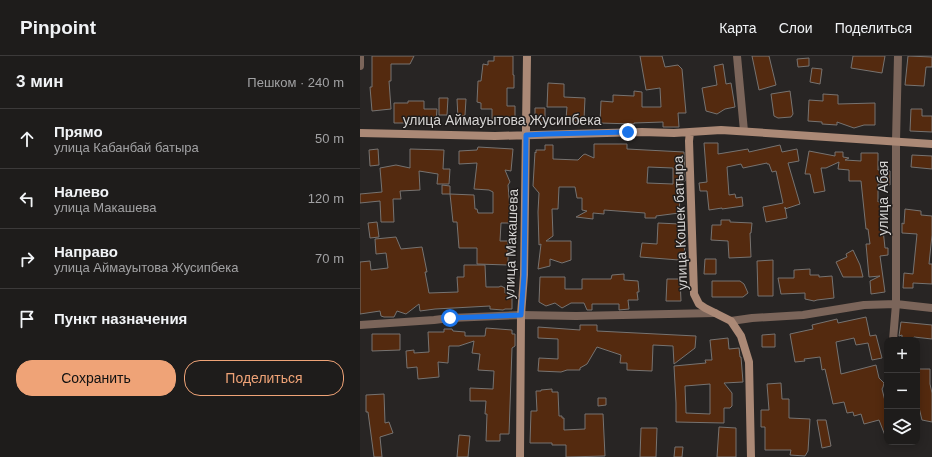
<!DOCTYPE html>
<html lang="ru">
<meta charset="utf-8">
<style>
body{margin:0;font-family:Arial,sans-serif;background:#262524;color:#f1f3f6}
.controls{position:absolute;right:12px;bottom:12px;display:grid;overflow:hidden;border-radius:8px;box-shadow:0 2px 10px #0003}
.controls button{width:36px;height:36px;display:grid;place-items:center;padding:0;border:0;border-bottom:1px solid #3c3a3a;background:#1e1c1b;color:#f1f3f6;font:20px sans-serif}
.stop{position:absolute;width:12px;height:12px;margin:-9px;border:3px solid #1a73e8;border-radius:50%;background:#fff}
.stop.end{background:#1a73e8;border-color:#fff;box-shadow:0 1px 4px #0008}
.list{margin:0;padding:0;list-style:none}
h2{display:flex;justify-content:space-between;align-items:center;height:52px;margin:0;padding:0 16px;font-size:17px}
h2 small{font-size:13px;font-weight:400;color:#a1a1a3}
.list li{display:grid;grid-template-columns:26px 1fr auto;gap:12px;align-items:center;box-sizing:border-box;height:60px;padding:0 16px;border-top:1px solid #3c3a3a}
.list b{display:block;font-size:15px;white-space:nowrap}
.list p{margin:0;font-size:13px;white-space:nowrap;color:#a1a1a3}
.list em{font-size:13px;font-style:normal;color:#a1a1a3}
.actions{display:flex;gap:8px;padding:12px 16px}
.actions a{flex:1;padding:9px 0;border:1px solid #efa377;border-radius:16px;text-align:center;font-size:14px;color:#efa377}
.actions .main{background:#efa377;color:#111}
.icon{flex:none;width:22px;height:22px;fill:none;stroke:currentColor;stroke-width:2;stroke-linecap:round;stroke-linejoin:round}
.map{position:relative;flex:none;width:572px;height:401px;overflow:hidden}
header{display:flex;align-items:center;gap:24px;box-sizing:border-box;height:56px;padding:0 20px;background:#1e1c1b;border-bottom:1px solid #3c3a3a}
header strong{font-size:19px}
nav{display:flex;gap:22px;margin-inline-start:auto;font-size:14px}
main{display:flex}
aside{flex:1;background:#1e1c1b}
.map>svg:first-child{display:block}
.building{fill:#542a0f;stroke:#767371;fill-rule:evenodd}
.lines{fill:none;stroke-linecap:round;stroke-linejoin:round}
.street{stroke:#7b655a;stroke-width:8}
.secondary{stroke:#ab8976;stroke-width:8}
.route{stroke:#1a73e8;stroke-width:5}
.labels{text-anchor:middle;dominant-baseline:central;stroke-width:3;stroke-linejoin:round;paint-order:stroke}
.street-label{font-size:14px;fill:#d4d2d1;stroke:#1f1c1b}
</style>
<header>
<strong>Pinpoint</strong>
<nav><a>Карта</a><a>Слои</a><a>Поделиться</a></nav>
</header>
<main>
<aside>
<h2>3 мин<small>Пешком · 240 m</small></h2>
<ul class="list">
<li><svg class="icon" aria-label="ahead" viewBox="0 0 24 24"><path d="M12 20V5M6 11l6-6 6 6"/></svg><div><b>Прямо</b><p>улица Кабанбай батыра</p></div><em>50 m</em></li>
<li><svg class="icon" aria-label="left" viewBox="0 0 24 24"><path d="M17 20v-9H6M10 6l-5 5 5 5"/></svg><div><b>Налево</b><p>улица Макашева</p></div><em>120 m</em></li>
<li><svg class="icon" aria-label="right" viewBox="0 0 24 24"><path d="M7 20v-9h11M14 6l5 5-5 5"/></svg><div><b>Направо</b><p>улица Аймауытова Жусипбека</p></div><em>70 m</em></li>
<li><svg class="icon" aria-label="arrive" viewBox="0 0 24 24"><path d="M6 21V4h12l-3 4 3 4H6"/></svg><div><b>Пункт назначения</b></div></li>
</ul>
<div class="actions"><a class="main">Сохранить</a><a>Поделиться</a></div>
</aside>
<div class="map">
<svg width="572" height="401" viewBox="0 0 572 401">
<rect width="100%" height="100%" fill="#282524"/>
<!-- building -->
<path class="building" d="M12 0H54L50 8H31V25H29L31 53 12 55 10 31H12Z
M134 0H153V19H154V32H147V50H155V64H132V53H121V47L117 46 118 25H121L123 8 128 9V5H134Z
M280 0H302L305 11 318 9 322 13 326 57H318L319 71H303V66L274 67V68L240 67 241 45 253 46V39L274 40V35L282 36V51H301L300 32 286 34Z
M392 0H409L416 29 399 34Z
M493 0H525L522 17 491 12Z
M548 0 572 1V11H566L564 30 545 29Z
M449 2V10L438 11 437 3Z
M363 8 366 28 371 27 375 51 365 53 357 58 346 55 342 32 357 29 354 10Z
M452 12 462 13 460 28 450 26Z
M188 27 204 28V41L225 42 224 63 215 66 206 63 207 51H187Z
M430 35 433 58 431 61 418 62 414 60 411 38Z
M463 38 478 39V48L515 47V69H504L494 72 477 66V69L462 68V66L448 65 449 44 463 45Z
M79 42H88L87 59H79Z
M97 43H106L105 59 98 62Z
M48 45H64V53H77L76 67H34V47H48Z
M175 52H185V66L175 65Z
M551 53H562V60H572V76L550 75Z
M344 87H358V98L388 93 389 96 420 89 422 96 437 93 439 105 428 107 440 148 425 153V151L427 162 406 166 403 151 423 147 416 115 412 116 409 108H407V107L383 112 381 108 367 111 369 139 375 138 376 142 382 141 383 150 362 153V152L349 154 347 135H340L339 127 347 126Z
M234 88H267V93L324 96 325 125H321L319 157 296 160V162H285V157L244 154V158L233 157V163L216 161 227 155 222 154V142H217L215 131H199L198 153H192L193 180 186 185H211V204L202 207 190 203V210L178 213 181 188 179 189 178 156 179 137 173 130 175 96 176 97V94H185V89H193V103L218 104 223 99 225 98 234 102ZM288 111 313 112V128L287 127Z
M118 91 153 93 151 115 145 114 150 126 148 129 150 152H154V167H141L140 185H148V209L117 208V192H99L97 166H93L90 138 114 139 115 153H117L118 157H133V136L129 134 114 133 117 107 99 108V95L117 94Z
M18 93 19 109 10 110 9 94Z
M50 93 84 94 83 113H90L89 128H77L78 118 59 115 60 134 40 135 41 143H33L34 166H21L20 145 0 147V138L22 136 20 112 36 109 50 112Z
M449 95 475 100V96H483V101L489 102 485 104 501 105V97H518V114L530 115V129L518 128V146L520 145 525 192H528V199L520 200 525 236 511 238 510 225 520 220 509 221 506 188H510L508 173H506L501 125H489V114L478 113 479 106 466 112H461L465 135 454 137 450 118H445Z
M552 99 572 100V113L551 111Z
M82 129 90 130V138H82Z
M545 153 561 155V159L572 160V179L569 208H572V228L553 227V232H543L544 217 553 218 557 178 542 177V167L544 168Z
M361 164H370V166L392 167 391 177H390L391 201 369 202 368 185 351 184 352 169H361Z
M17 166 19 181 10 182 8 167Z
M298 167 320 168 319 179H324L323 185H325L324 202 319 201V204L280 201 282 187 297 188Z
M36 181 41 193 62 191 67 216H65L69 237 98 236 97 221H104V209H125L126 231H139L141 230 145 232V237H152V253H145L143 254 130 253V250L75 253 60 255 59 248 46 258 37 255 34 261H24L21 260 20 255 0 258V206L10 205 11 214 28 212 26 197 16 198 15 183Z
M493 194 500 209 503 221H483L476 206 487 201 486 198Z
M345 203H356V218H344Z
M413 204V240H398L397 205Z
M450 213V219H459V221L472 220 474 242 457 244 454 245 445 243V237L421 238 418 222H434V214Z
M264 218V224L278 225 279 236H277L278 244H268L269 253 259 254V248H232V254H227L224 247H211L202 252 195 247 186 250 179 246 180 221H205V233H222V223H251L252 219Z
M307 223H320L321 245H306Z
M352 225H380L384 228 388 237 383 241H352Z
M506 261 510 280 516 279 522 302 512 304 508 287 496 289 494 282 476 286 481 318 516 309 519 322 524 327 523 331 522 333 525 345H527V382H526L519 364 504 368 501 358 494 360 493 356 487 357 484 346 473 348 465 313 462 314 460 301 444 303 445 305 435 306 430 278 453 273 452 269 477 263 478 267Z
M541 266 572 269V283L554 281 553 284H542V279L539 280Z
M220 269H237V275L336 280 335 292 314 308 313 290 293 289 292 315 267 314V307H260L261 299 237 291 227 308 220 312V314H207L201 316 178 315 179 302 198 303V283L178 282V271L220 274Z
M126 272 152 274V278H155V290L152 292 149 378H140V385H126L127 358H125L126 345H110V332L133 333 134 315 118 314 120 298 112 297 114 285 99 290H89L88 307 78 306 79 321 58 323 57 311 47 312 46 295 54 294V297L69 296 68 276H84V273H92L93 275 105 276V280H125Z
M12 278H40V294L12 295Z
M415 278V291H402V279Z
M368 282 369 293 379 292 380 301H381L383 326 364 327 372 337V350L370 352H364V367L316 366V347L314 310 346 307 345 304H352L350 284ZM350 328V358L326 357 325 330Z
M557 313H570V328L572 337V366L562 364 557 343Z
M421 327 422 343H429V362L450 363 448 395 445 400 430 399 431 394H405V371H401V354H409L407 328Z
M192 333V336H198L199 360H202V362H204V374L225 373V358H243L245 400 206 401V389H192V387H170L171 355H177L176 335H181V334Z
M24 338 25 367 29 366 33 377 20 381 22 401H14L8 356H6V339Z
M238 342H246V349L238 350Z
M457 364H466L471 390 462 392Z
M359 371 376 372V401H357Z
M281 372H297L296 401H280Z
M99 379 110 380 108 401H97Z
M315 391H323L322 401H314Z"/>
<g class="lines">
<!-- street -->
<path class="street" d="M377 0 384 75
M0 10V0
M371 265 392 262 443 259 504 249 536 248 572 252
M0 269 74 264 90 262 161 259 216 260 355 257
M533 284 536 248V85L538 0"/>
<!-- secondary -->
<path class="secondary" d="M330 76 329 85 334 238 339 248 345 252 371 265 381 280 389 306 391 401
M0 77 135 80 282 76 314 77 361 74 572 88
M160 401 161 259 164 219 167 0"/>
</g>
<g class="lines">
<!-- route -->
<path class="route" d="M90 262 161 259 164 219 166 79 187 78 268 76"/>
</g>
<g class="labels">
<!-- street labels -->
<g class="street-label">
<text x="142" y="64">улица Аймауытова Жусипбека</text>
<text transform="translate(523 142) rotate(-90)">улица Абая</text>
<text transform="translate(320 167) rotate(-92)">улица Кошек батыра</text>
<text transform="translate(151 188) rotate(-88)">улица Макашева</text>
</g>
</g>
</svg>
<div class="controls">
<button>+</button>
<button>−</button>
<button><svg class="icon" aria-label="layers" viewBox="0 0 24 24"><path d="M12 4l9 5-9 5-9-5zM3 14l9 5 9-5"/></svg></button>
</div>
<div class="stop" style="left:90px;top:262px"></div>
<div class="stop end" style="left:268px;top:76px"></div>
</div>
</main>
